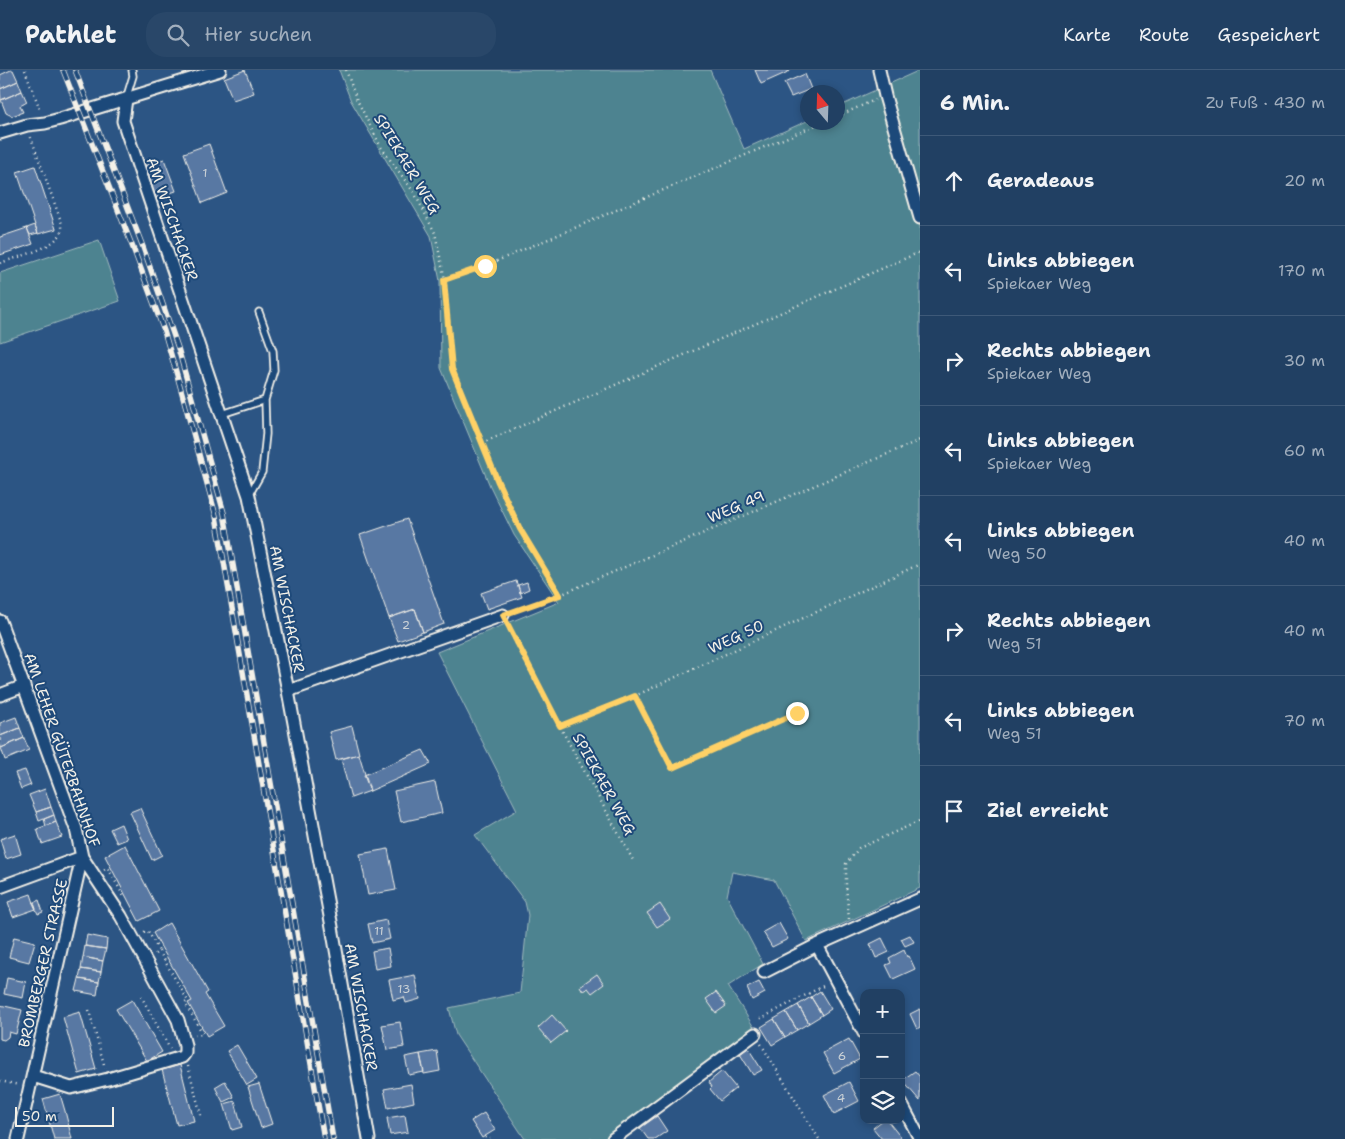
<!DOCTYPE html>
<html lang="de">
<meta charset="utf-8">
<style>
body{margin:0;font-family:"Shantell Sans",sans-serif;background:#294769;color:#f1f3f6}
.controls{position:absolute;right:15px;bottom:15px;display:grid;overflow:hidden;border-radius:10px;box-shadow:0 2px 8px #0003}
.controls button{width:45px;height:45px;display:grid;place-items:center;padding:0;border:0;border-bottom:1px solid #3e5978;background:#214063;color:#f1f3f6;font:25px sans-serif}
.compass{position:absolute;left:800px;top:15px;width:45px;height:45px;border-radius:50%;background:#214063;box-shadow:0 2px 8px #0003;rotate:341deg}
.scale{position:absolute;left:15px;bottom:12px;width:99px;box-sizing:border-box;padding-left:5px;border:2px solid #f4f1e8;border-top:0;font-size:14px;line-height:18px;white-space:nowrap;color:#f4f1e8;-webkit-text-stroke:4px #1f4a7a;paint-order:stroke}
.stop{position:absolute;width:15px;height:15px;margin:-11px;border:4px solid #ffd166;border-radius:50%;background:#fff}
.stop.end{background:#ffd166;border-color:#fff;box-shadow:0 1px 5px #0008}
.list{margin:0;padding:0;list-style:none}
h2{display:flex;justify-content:space-between;align-items:center;height:65px;margin:0;padding:0 20px;font-size:21px}
h2 small{font-size:16px;font-weight:400;color:#a2afbe}
.list li{display:grid;grid-template-columns:32px 1fr auto;gap:15px;align-items:center;box-sizing:border-box;height:90px;padding:0 20px;border-top:1px solid #3e5978}
.list b{display:block;font-size:19px;white-space:nowrap}
.list p{margin:0;font-size:16px;white-space:nowrap;color:#a2afbe}
.list em{font-size:16px;font-style:normal;color:#a2afbe}
.icon{flex:none;width:28px;height:28px;fill:none;stroke:currentColor;stroke-width:2;stroke-linecap:round;stroke-linejoin:round}
.map{position:relative;flex:none;width:920px;height:1069px;overflow:hidden}
header{display:flex;align-items:center;gap:30px;box-sizing:border-box;height:70px;padding:0 25px;background:#214063;border-bottom:1px solid #3e5978}
header strong{font-size:24px}
nav{display:flex;gap:28px;margin-inline-start:auto;font-size:18px}
.search{width:350px;height:45px;background:#294769;display:flex;align-items:center;gap:12px;box-sizing:border-box;padding:0 18px;border-radius:20px;color:#a2afbe;font-size:19px}
main{display:flex}
aside{flex:1;background:#214063}
.map>svg:first-child{display:block}
.green{fill:#4d8390;stroke:#a0babc}
.building{fill:#5978a3;stroke:#f4f1e8}
.lines{fill:none;stroke-linecap:round;stroke-linejoin:round}
.service-casing{stroke:#f4f1e8;stroke-width:9}
.minor-casing{stroke:#f4f1e8;stroke-width:15}
.path{stroke:#f4f1e8;stroke-width:2.5;stroke-dasharray:1 4;stroke-linecap:butt}
.service{stroke:#1f4a7a;stroke-width:5.5}
.minor{stroke:#1f4a7a;stroke-width:11}
.rail-casing{stroke:#f4f1e8;stroke-width:5.5}
.rail{stroke:#1f4a7a;stroke-width:4;stroke-dasharray:11;stroke-linecap:butt}
.route{stroke:#ffd166;stroke-width:6}
.labels{text-anchor:middle;dominant-baseline:central;stroke-width:4;stroke-linejoin:round;paint-order:stroke}
.number-label{font-size:12px;fill:#cdd3d7}
.street-label{font-size:15px;fill:#f4f1e8;stroke:#1f4a7a}
</style>
<header>
<strong>Pathlet</strong>
<div class="search"><svg class="icon" aria-label="search" viewBox="0 0 24 24"><circle cx="10" cy="10" r="6"/><path d="M15 15l6 6"/></svg>Hier suchen</div>
<nav><a>Karte</a><a>Route</a><a>Gespeichert</a></nav>
</header>
<main>
<div class="map">
<svg width="920" height="1069" viewBox="0 0 920 1069">
<rect width="100%" height="100%" fill="#2c5584"/>
<filter id="ink" filterUnits="userSpaceOnUse"><feTurbulence type="fractalNoise" baseFrequency=".02" numOctaves="2"/><feDisplacementMap in="SourceGraphic" scale="10" xChannelSelector="R" yChannelSelector="G"/><feConvolveMatrix kernelMatrix="1 2 1 2 8 2 1 2 1" color-interpolation-filters="sRGB"/></filter>
<g filter="url(#ink)">
<!-- green -->
<path class="green" d="M339 0H710L744 79 807 51 808 52H838V37L920 0V818L806 871 774 810 732 802 727 826 763 894 728 916 755 959 604 1069H525L456 965 449 938 520 923 528 845 525 832 475 765 517 740 437 582 559 532 514 465 490 416 441 298 440 211 431 166 351 31Z
M99 170 120 231 0 272V203Z"/>
<!-- building -->
<path class="building" d="M11 0H13L18 11 0 19V5Z
M245 0 254 23 233 30 224 8Z
M755 0H790V1L761 14Z
M805 4 811 19 791 27 784 13Z
M18 11 22 21 1 30 0 19Z
M22 21 27 32 20 36 23 42 12 46 6 43 1 30Z
M209 74 227 123 202 133 184 83Z
M164 89 176 121 155 128 144 96Z
M35 96 56 159 38 164 17 102Z
M35 155 38 163 30 165 27 158Z
M27 158 33 174 0 185V167Z
M407 449 444 554 423 562 415 539 389 548 360 465Z
M516 511 522 527 487 539 481 523Z
M527 512 529 519 520 523 518 515Z
M415 539 423 562 398 571 389 548Z
M16 647 20 658 0 666V653Z
M352 656 359 684 336 690 329 662Z
M20 658 24 668 1 678 0 666Z
M24 668 29 680 5 690 1 678Z
M423 680 431 694 370 721 364 705Z
M359 684 370 721 351 728 341 689Z
M25 700 31 715 21 719 15 703Z
M435 712 442 743 401 752 394 721Z
M45 719 51 737 36 742 29 725Z
M51 737 54 745 39 751 36 742Z
M140 738 162 785 152 790 130 742Z
M54 745 56 752 46 756 44 749Z
M56 752 62 767 42 774 37 759Z
M121 754 127 769 117 773 110 759Z
M15 764 21 784 6 789 0 769Z
M125 775 159 841 139 851 105 786Z
M388 779 396 820 368 825 360 784Z
M31 824 36 839 13 847 8 832Z
M39 830 43 842 38 844 33 833Z
M660 834 670 849 657 857 647 843Z
M386 850 390 869 372 873 368 854Z
M169 853 208 922 205 924 224 956 207 966 188 933 192 931 153 863Z
M779 853 788 869 772 877 763 862Z
M87 865 107 869 106 879 85 876Z
M910 865 914 872 905 876 901 869Z
M14 867 35 872 29 892 9 887Z
M882 868 889 882 876 888 870 874Z
M85 876 106 879 103 891 83 887Z
M388 878 391 896 375 899 372 881Z
M904 880 907 887 909 886 915 899 893 909 886 895 891 893 889 888Z
M83 887 103 891 101 902 81 899Z
M81 899 101 902 99 912 79 909Z
M597 904 604 914 592 923 588 918 583 921 580 916Z
M415 905 420 929 406 933 404 927 393 930 389 910Z
M7 908 26 912 23 928 4 924Z
M79 909 99 912 97 925 76 921Z
M759 912 765 923 752 930 747 918Z
M820 921 831 939 822 945 811 927Z
M716 922 726 936 716 943 706 929Z
M811 927 822 945 809 953 798 935Z
M132 930 162 982 147 991 116 939Z
M0 935 22 940 16 964 9 962 8 967 4 970 0 969Z
M798 935 809 953 797 960 786 942Z
M920 939V957L917 959 910 944Z
M80 942 96 999 79 1004 63 947Z
M786 942 797 960 785 967 774 949Z
M552 945 566 961 551 973 538 958Z
M774 949 785 967 772 975 761 957Z
M400 952 404 977 387 980 382 955Z
M849 969 860 989 834 1003 823 983Z
M237 975 257 1009 247 1015 227 981Z
M748 978 762 1000 753 1005 740 984Z
M437 981 440 1001 424 1004 420 984Z
M420 984 424 1002 409 1005 405 987Z
M180 995 194 1051 177 1055 162 1000Z
M722 1001 736 1018 720 1031 710 1019 712 1017 709 1012Z
M915 1001 920 1007V1031L902 1010Z
M225 1011 234 1027 223 1032 215 1017Z
M849 1012 859 1031 834 1044 824 1025Z
M259 1014 272 1054 261 1058 248 1017Z
M411 1014 414 1032 388 1038 384 1019Z
M60 1024 65 1041 72 1069H54L43 1029Z
M235 1031 242 1057 232 1060 224 1034Z
M484 1043 495 1060 482 1068 471 1051Z
M405 1045 408 1062 390 1065 387 1048Z
M657 1046 667 1061 655 1069H648L640 1058Z
M883 1050H887L902 1069H882L873 1058Z"/>
<g class="lines">
<defs>
<path id="service" d="M126 29 133 6 132 0
M222 344 265 330
M249 425 262 402 266 364 265 330 274 300 273 281 259 242"/>
<path id="minor" d="M879 0 885 26 920 148
M126 29 123 51 249 426 288 621 332 857 369 1069
M0 63 27 55 45 53 60 49 220 0
M0 551 76 759 82 787 121 846 178 950 185 975V983L182 987 108 1009 71 1018 33 1006
M288 621 503 545
M0 625 24 616
M0 817 82 787
M817 875 864 963
M764 902 817 875 920 829
M901 1033 920 1069
M18 1069 82 787
M613 1069 755 964"/>
</defs>
<!-- service casing -->
<use href="#service" class="service-casing"/>
<!-- minor casing -->
<use href="#minor" class="minor-casing"/>
<!-- path -->
<path class="path" d="M25 0 41 42
M346 0 356 28 381 77 415 124 435 163 445 210 452 299 498 412 520 459 560 525 514 541
M838 46 875 30
M0 193C17 187 49 180 60 165 63 162 62 158 62 154L30 65
M445 210 485 196 823 52
M482 373 920 182
M560 525 920 370
M507 555 546 631 634 792
M635 626 672 698 797 643
M560 656 635 626 920 494
M104 800 108 798 124 827
M849 849 846 816V794L859 778 920 751
M144 862 148 861 159 881
M155 884 159 881 188 931 185 933 203 964 195 965
M141 926 170 979
M89 940 105 998
M760 949 825 915
M761 974 819 1069
M188 996 202 1049
M0 1011 19 1015
M485 1067 490 1069"/>
<!-- service -->
<use href="#service" class="service"/>
<!-- minor -->
<use href="#minor" class="minor"/>
<defs>
<path id="rail" d="M63 0 135 183 164 261 177 305 216 446 324 1069
M75 0 143 177 178 278 224 443 333 1069"/>
</defs>
<!-- rail casing -->
<use href="#rail" class="rail-casing"/>
<!-- rail -->
<use href="#rail" class="rail"/>
</g>
</g>
<g class="lines" filter="url(#ink)">
<!-- route -->
<path class="route" d="M485 196 444 210 452 299 498 412 520 459 560 525 503 545 560 656 635 626 672 698 797 643"/>
</g>
<g class="labels">
<!-- number labels -->
<g class="number-label">
<text x="205" y="103">1</text>
<text x="406" y="555">2</text>
<text x="379" y="861">11</text>
<text x="404" y="919">13</text>
<text x="842" y="986">6</text>
<text x="841" y="1028">4</text>
</g>
<!-- street labels -->
<g class="street-label">
<text transform="translate(407 94) rotate(59)">SPIEKAER WEG</text>
<text transform="translate(172 149) rotate(71)">AM WISCHACKER</text>
<text transform="translate(736 437) rotate(-23)">WEG 49</text>
<text transform="translate(287 539) rotate(79)">AM WISCHACKER</text>
<text transform="translate(736 567) rotate(-25)">WEG 50</text>
<text transform="translate(62 680) rotate(71)">AM LEHER GÜTERBAHNHOF</text>
<text transform="translate(604 714) rotate(61)">SPIEKAER WEG</text>
<text transform="translate(43 893) rotate(-77)">BROMBERGER STRASSE</text>
<text transform="translate(361 937) rotate(80)">AM WISCHACKER</text>
</g>
</g>
</svg>
<div class="controls">
<button>+</button>
<button>−</button>
<button><svg class="icon" aria-label="layers" viewBox="0 0 24 24"><path d="M12 4l9 5-9 5-9-5zM3 14l9 5 9-5"/></svg></button>
</div>
<svg class="compass" viewBox="-18 -18 36 36"><path d="M0-13l5 13h-10z" fill="#e53935"/><path d="M0 13l5-13h-10z" fill="#a2afbe"/></svg>
<div class="scale">50 m</div>
<div class="stop" style="left:485px;top:196px"></div>
<div class="stop end" style="left:797px;top:643px"></div>
</div>
<aside>
<h2>6 Min.<small>Zu Fuß · 430 m</small></h2>
<ul class="list">
<li><svg class="icon" aria-label="ahead" viewBox="0 0 24 24"><path d="M12 20V5M6 11l6-6 6 6"/></svg><div><b>Geradeaus</b></div><em>20 m</em></li>
<li><svg class="icon" aria-label="left" viewBox="0 0 24 24"><path d="M17 20v-9H6M10 6l-5 5 5 5"/></svg><div><b>Links abbiegen</b><p>Spiekaer Weg</p></div><em>170 m</em></li>
<li><svg class="icon" aria-label="right" viewBox="0 0 24 24"><path d="M7 20v-9h11M14 6l5 5-5 5"/></svg><div><b>Rechts abbiegen</b><p>Spiekaer Weg</p></div><em>30 m</em></li>
<li><svg class="icon" aria-label="left" viewBox="0 0 24 24"><path d="M17 20v-9H6M10 6l-5 5 5 5"/></svg><div><b>Links abbiegen</b><p>Spiekaer Weg</p></div><em>60 m</em></li>
<li><svg class="icon" aria-label="left" viewBox="0 0 24 24"><path d="M17 20v-9H6M10 6l-5 5 5 5"/></svg><div><b>Links abbiegen</b><p>Weg 50</p></div><em>40 m</em></li>
<li><svg class="icon" aria-label="right" viewBox="0 0 24 24"><path d="M7 20v-9h11M14 6l5 5-5 5"/></svg><div><b>Rechts abbiegen</b><p>Weg 51</p></div><em>40 m</em></li>
<li><svg class="icon" aria-label="left" viewBox="0 0 24 24"><path d="M17 20v-9H6M10 6l-5 5 5 5"/></svg><div><b>Links abbiegen</b><p>Weg 51</p></div><em>70 m</em></li>
<li><svg class="icon" aria-label="arrive" viewBox="0 0 24 24"><path d="M6 21V4h12l-3 4 3 4H6"/></svg><div><b>Ziel erreicht</b></div></li>
</ul>
</aside>
</main>
